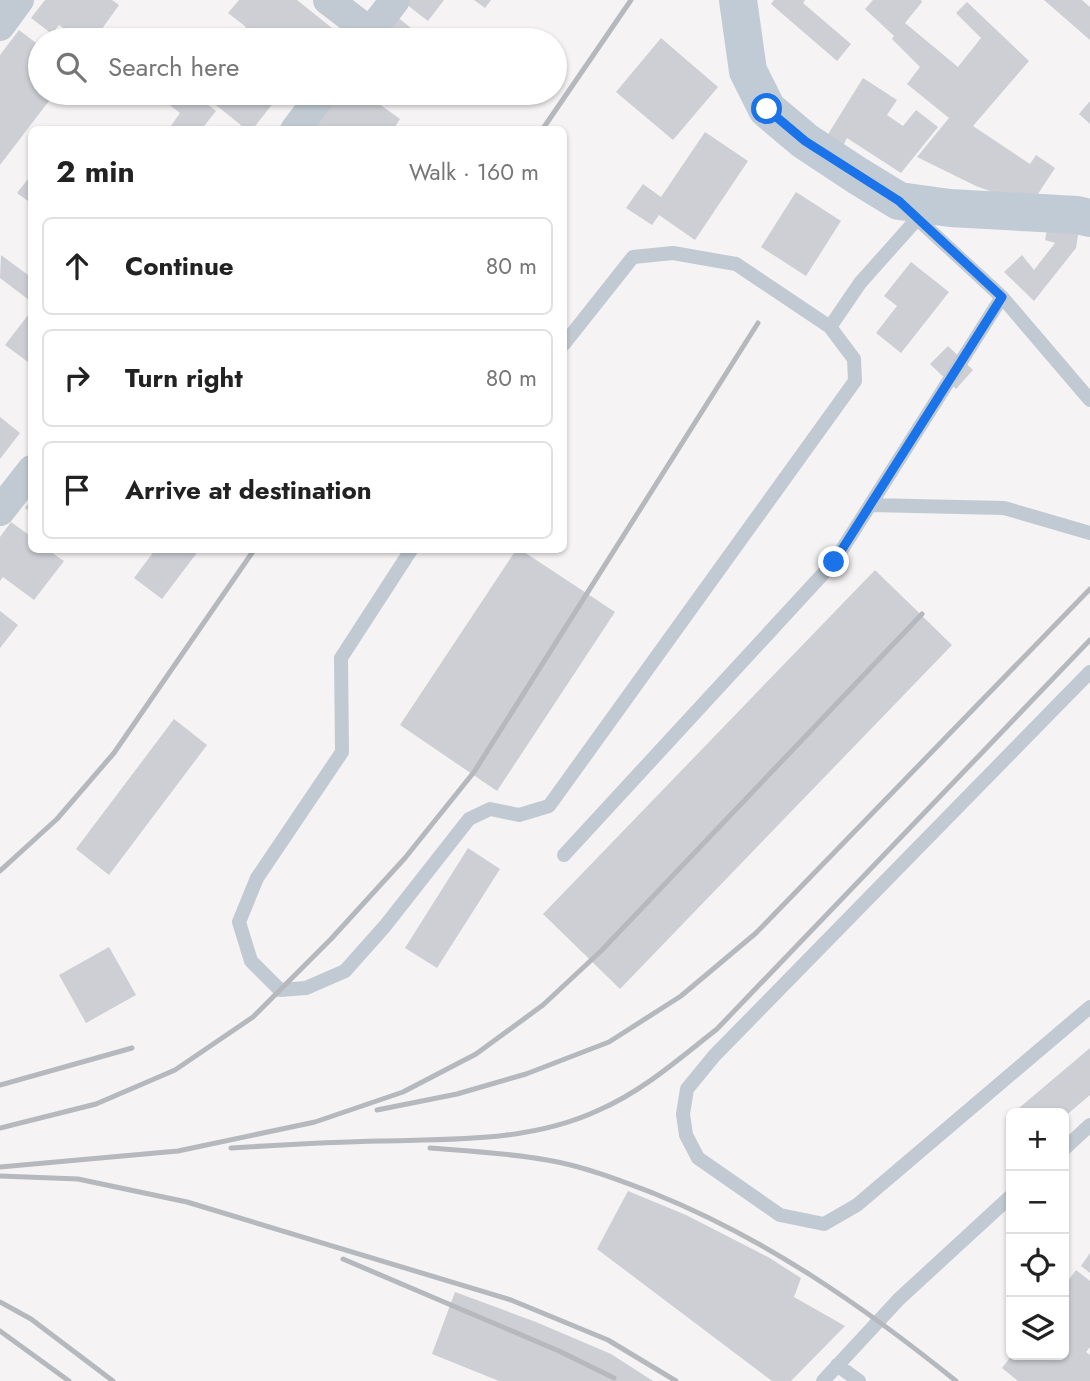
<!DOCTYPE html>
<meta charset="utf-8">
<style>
body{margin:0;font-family:Jost,sans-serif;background:#f6f6f6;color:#222}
.controls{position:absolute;right:21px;bottom:21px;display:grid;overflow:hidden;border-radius:10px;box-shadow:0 2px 5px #0004}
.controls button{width:63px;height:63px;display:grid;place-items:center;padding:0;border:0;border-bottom:2px solid #e0e0e0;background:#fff;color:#222;font:35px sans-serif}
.stop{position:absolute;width:21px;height:21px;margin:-16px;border:5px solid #1a73e8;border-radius:50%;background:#fff}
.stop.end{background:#1a73e8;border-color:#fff;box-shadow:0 2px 7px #0008}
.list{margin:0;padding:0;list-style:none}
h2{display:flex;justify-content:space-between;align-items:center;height:91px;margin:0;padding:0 28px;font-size:30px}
h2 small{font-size:23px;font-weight:400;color:#767676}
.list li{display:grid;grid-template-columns:46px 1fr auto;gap:21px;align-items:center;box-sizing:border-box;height:98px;margin:0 14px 14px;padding:0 14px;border:2px solid #e0e0e0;border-radius:10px}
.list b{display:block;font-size:26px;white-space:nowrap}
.list em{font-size:23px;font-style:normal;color:#767676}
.icon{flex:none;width:38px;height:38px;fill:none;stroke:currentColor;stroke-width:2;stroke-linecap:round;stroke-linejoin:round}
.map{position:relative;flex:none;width:1090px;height:1381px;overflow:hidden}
.search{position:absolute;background:#fff;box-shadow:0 2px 5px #0004;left:28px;top:28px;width:539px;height:77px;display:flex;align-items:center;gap:18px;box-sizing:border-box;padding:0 24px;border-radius:38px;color:#767676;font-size:26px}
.panel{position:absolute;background:#fff;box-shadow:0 2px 5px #0004;left:28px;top:126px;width:539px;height:427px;border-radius:10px}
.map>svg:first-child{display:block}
.building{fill:#cdcfd5}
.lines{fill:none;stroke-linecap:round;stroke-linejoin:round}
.lane{stroke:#c1cad2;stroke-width:14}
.street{stroke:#c1cad2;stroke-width:30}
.secondary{stroke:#c1cbd6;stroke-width:38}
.rail{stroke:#b5b8bd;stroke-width:5}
.route{stroke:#1a73e8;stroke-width:9}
</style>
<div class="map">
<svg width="1090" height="1381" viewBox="0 0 1090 1381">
<rect width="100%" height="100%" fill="#f5f3f3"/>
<!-- building -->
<path class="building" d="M45 0H112L119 5 94 40H79L59 25 52 34 31 18Z
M239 0H297L332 28 322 40H236L246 27 228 13Z
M409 0H444L428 21 406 4Z
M474 0H491L485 8Z
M774 0H805L803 3 851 44 837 61 771 4Z
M873 0H921L922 2 905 23 958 67 981 38 956 13 967 2 1029 61 973 126 1030 164 1036 155 1055 168 1034 200 1017 201 976 186 917 157 949 118 907 84 920 67 892 39 894 36 865 9Z
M1044 0H1082L1090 7V40Z
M396 16 426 40H377Z
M19 30 40 46V93H55L0 165V55Z
M661 38 718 87 673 140 616 92Z
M863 78 897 100 887 115 903 126 916 110 938 127 901 173 847 138 843 146 827 136Z
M160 93H193L216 111 201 130H168L180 113 158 96Z
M201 93H281L252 130H247Z
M335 93H364L400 119 393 130H308Z
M1090 101V124L1079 114Z
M705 132 748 161 695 240 659 215 652 225 626 208 643 184 661 197Z
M32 174V204L17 193Z
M796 192 841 221 806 276 761 247Z
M1048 225 1079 229 1076 248 1034 301 1004 272 1022 255 1034 270 1055 243 1045 240Z
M1 255 32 278V297L29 300 0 278Z
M911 262 949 292 901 353 876 333 897 306 884 296Z
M32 310V365L5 345Z
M948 346 973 370 956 389 930 364Z
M0 417 20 433 0 459Z
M32 499V513L25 508Z
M11 522 32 537V550H48L64 561 34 600 3 577 0 581V537Z
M155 550H199L162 599 134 578Z
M516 550H521L615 612 497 791 400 725Z
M875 570 952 645 620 989 543 914Z
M0 611 18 625 0 648Z
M174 719 207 745 109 875 76 849Z
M468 848 500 869 437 968 405 948Z
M109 947 136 995 86 1023 59 975Z
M1090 1048V1095L1064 1117V1113H1023L1019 1108Z
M628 1191 686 1215 768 1257 801 1278 794 1297 845 1326 791 1381H772L597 1249Z
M1090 1253V1273L1081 1266Z
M1076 1270 1090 1281V1347L1086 1352 1090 1355V1381H1018L1002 1368 1012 1355H1064V1286Z
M455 1292 536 1322 611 1354 653 1381H499L432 1354Z"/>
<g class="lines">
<!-- lane -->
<path class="lane" d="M910 212 1002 297 1090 400
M830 327 860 283 918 218
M870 505 1004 508 1090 533
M411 550 341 658 342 752 257 878 239 922 251 961 280 990 306 988 345 971 385 926 469 819 490 809 519 815 549 806 855 381 854 359 830 327 736 264 673 253 633 257 564 344
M1090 672 714 1056 687 1089 683 1114 686 1135 698 1158 780 1215 824 1224 857 1205 1090 1007
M564 855 834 562 1002 297
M1064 1149 1090 1125
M837 1365 859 1381
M823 1381 899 1299 1011 1196"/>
<!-- street -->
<path class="street" d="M328 0 370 32
M0 26 19 0
M364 40 395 0
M295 130 323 93
M0 511 32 470"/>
<!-- secondary -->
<path class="secondary" d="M738 0 748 71 767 109 805 141 858 176 899 201 950 208 1077 215 1090 218"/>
<!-- rail -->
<path class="rail" d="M542 130 631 0
M0 871 57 819 114 753 254 550
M0 1085 132 1048
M377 1110 457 1094 526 1074 609 1042 681 996 756 933 1090 589
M0 1128 96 1104 175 1070 253 1017 331 939 405 858 474 772 758 323
M231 1148C280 1145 330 1142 380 1141 453 1139 531 1142 599 1110 643 1091 680 1058 717 1029L1090 640
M430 1148C469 1151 508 1153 547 1160 583 1166 619 1180 653 1193 765 1238 863 1306 956 1381
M0 1167 178 1151 315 1122 403 1092 476 1054 543 1005 601 951 922 614
M0 1176 78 1179 187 1202 511 1300 608 1340 676 1381
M343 1259 559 1351 614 1378
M0 1302 31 1319 113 1381
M0 1331 69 1381"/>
</g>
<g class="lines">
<!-- route -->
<path class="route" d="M767 109 805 141 899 201 1002 297 834 562"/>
</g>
</svg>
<div class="controls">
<button>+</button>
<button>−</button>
<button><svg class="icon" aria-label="locate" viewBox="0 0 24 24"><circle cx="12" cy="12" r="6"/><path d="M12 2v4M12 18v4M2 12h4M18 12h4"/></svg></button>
<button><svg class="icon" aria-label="layers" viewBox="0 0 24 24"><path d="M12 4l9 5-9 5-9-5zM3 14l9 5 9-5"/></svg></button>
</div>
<div class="stop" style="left:767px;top:109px"></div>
<div class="stop end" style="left:834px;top:562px"></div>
<div class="search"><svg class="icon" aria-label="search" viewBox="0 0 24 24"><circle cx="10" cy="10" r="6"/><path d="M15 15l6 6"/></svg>Search here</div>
<section class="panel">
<h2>2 min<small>Walk · 160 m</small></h2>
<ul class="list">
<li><svg class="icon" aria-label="ahead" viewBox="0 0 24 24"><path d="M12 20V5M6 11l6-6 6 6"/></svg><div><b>Continue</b></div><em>80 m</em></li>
<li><svg class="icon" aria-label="right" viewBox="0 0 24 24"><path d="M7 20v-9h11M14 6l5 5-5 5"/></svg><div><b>Turn right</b></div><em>80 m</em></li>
<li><svg class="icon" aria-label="arrive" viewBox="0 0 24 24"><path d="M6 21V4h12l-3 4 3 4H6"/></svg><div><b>Arrive at destination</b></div></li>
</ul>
</section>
</div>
